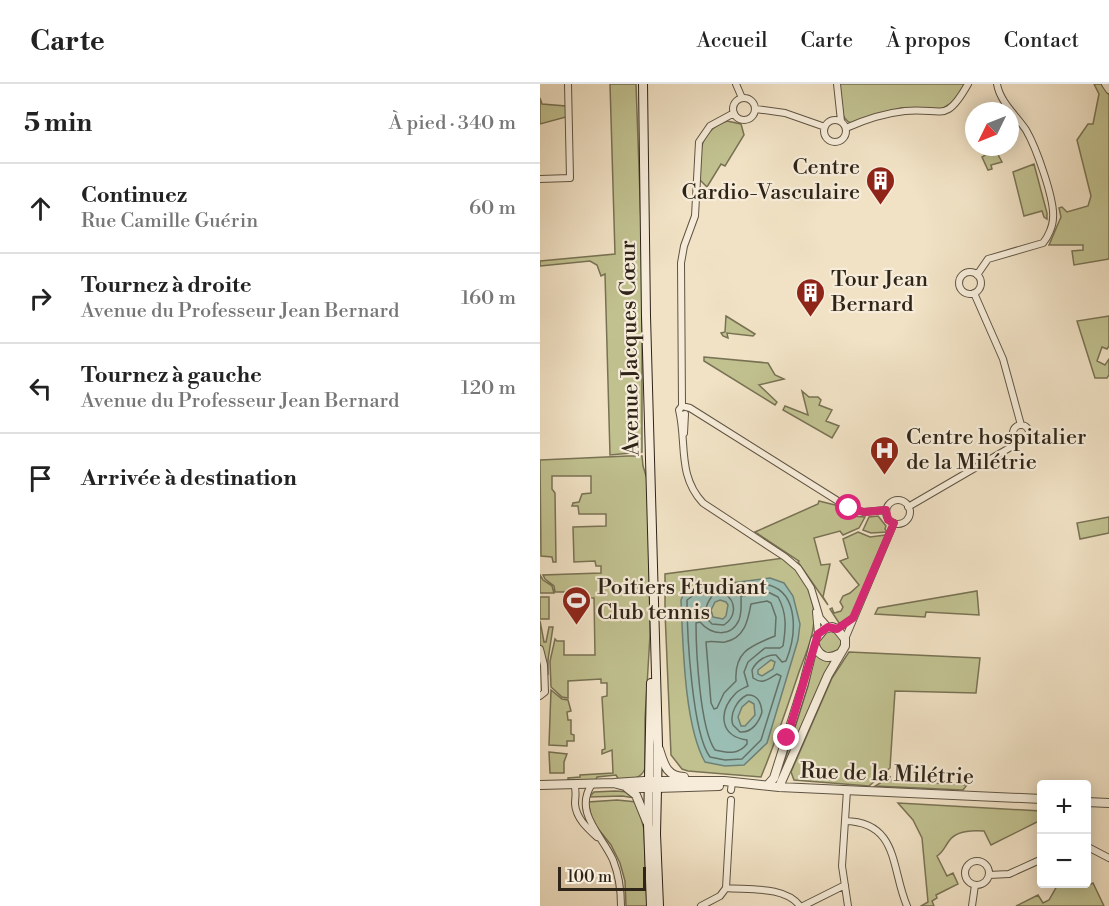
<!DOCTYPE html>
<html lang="fr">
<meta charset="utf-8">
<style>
body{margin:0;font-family:"Libre Bodoni",serif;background:#f2f2f2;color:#222}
.controls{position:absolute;right:18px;bottom:18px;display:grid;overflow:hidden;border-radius:6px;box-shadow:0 3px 15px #0003}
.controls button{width:54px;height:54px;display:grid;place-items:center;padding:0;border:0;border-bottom:2px solid #e0e0e0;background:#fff;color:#222;font:30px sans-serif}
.compass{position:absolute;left:425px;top:18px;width:54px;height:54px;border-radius:50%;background:#fff;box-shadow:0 3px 15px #0003;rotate:227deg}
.scale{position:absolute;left:18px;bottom:15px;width:88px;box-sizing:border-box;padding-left:6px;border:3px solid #2e2418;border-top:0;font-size:16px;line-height:21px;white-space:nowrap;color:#2e2418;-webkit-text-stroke:4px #f6ecd9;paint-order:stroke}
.stop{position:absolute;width:18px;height:18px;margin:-14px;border:4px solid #db2777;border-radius:50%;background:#fff}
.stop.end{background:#db2777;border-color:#fff;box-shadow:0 2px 6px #0008}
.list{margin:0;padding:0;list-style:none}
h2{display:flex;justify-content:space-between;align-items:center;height:78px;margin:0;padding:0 24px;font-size:26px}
h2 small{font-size:20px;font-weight:400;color:#767676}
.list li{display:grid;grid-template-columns:39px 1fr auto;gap:18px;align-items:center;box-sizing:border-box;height:90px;padding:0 24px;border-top:2px solid #e0e0e0}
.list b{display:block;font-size:22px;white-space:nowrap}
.list p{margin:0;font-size:20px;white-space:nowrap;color:#767676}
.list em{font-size:20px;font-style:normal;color:#767676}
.icon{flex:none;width:33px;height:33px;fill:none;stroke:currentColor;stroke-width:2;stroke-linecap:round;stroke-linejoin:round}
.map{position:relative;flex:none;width:569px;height:822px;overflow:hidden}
header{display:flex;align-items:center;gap:36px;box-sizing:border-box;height:84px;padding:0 30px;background:#fff;border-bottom:2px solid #e0e0e0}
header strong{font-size:28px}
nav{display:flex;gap:33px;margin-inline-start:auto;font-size:21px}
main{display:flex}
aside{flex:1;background:#fff}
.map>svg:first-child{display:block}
.green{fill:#c1c190;stroke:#787254;stroke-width:1.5}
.water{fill:#9bbeb4;stroke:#6f8076;stroke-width:1.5;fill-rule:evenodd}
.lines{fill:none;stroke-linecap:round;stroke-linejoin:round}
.shore{stroke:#647166;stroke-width:1.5}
.minor-casing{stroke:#5f5443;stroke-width:8}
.tertiary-casing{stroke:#5f5443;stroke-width:10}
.secondary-casing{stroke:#2e2418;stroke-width:10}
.minor{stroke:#f6ecd9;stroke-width:6}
.tertiary{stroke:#f6ecd9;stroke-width:8}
.secondary{stroke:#f6ecd9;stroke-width:8}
.route{stroke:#db2777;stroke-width:8}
.labels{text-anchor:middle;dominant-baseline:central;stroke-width:4.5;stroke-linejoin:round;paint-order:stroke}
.poi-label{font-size:22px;fill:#2e2418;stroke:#f6ecd9;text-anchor:start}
.street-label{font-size:22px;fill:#2e2418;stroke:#f6ecd9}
</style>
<header>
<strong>Carte</strong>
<nav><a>Accueil</a><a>Carte</a><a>À propos</a><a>Contact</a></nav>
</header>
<main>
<aside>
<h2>5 min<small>À pied · 340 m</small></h2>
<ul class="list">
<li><svg class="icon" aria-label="ahead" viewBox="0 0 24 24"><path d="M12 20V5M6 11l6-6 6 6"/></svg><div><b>Continuez</b><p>Rue Camille Guérin</p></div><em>60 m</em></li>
<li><svg class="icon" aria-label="right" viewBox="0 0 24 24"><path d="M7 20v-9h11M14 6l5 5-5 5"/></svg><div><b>Tournez à droite</b><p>Avenue du Professeur Jean Bernard</p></div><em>160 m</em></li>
<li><svg class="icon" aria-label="left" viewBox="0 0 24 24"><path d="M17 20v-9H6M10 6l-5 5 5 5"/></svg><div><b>Tournez à gauche</b><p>Avenue du Professeur Jean Bernard</p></div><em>120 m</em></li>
<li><svg class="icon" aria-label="arrive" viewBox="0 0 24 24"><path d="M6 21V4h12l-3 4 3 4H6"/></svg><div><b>Arrivée à destination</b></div></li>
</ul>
</aside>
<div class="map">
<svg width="569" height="822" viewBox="0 0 569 822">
<rect width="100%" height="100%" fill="#f1e2c5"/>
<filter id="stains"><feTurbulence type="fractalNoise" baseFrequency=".00333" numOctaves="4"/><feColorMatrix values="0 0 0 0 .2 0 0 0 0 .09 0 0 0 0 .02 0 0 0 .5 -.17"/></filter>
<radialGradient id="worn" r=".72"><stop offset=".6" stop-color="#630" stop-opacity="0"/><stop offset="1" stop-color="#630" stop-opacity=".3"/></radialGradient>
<!-- green -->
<path class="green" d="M70 0H96L102 169V368L70 371 65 190 61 192 57 181 50 177 0 182V177L75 170Z
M299 0H425L416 16 402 25 361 24 311 39C298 34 300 12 299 0Z
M554 0H562L569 11V175L534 181 532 167 543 166V161H509L521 133 519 124 522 123 527 128 548 122 551 112 537 56 548 40H553L559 10Z
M0 14 2 20 26 22V33L0 40Z
M187 37 201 40 204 51 185 82 181 80 167 103 160 96C160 69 157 48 187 37Z
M455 65 462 78 451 81 452 85 448 86 442 73Z
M494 80 507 129V135L504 133 502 127 484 132 473 88Z
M186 232 215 250 213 252 187 249 188 254 183 252 181 249 185 248Z
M569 232V262L567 265 562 263 557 277 565 281 569 275V291L567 294H555L537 237Z
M164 273 228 279 235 291 244 295 219 301 237 318 235 321 164 277Z
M262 307 269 313H278L281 316 279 321 292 326 286 337 299 342 292 354 243 326 245 322 268 331Z
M88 372H102L103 382 108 398 110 551 105 635V685C100 696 90 695 79 696L76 691 57 693 56 696H28V694L40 693V691L73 689 72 666 62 670V666L65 665 62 613 67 612V599H61V595L28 597V614L22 613 11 603 10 577 15 555 17 557H24V571H55L54 514H26V508H15L14 502 5 495 3 491 61 489V482H56L55 477 34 478 33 443 66 442V430H39L38 422H32L33 419 39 418 42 410 51 409V392H12V405L15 409 16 478H13L12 473 1 472 0 376Z
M279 417 295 421 311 432 325 433 319 444 303 451 300 447 274 454 281 481 290 480 283 513 288 521 258 478 259 477 215 448 278 420Z
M338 432 346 442 345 445 347 448 331 449 323 446 329 433Z
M569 433V449L540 455 537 439Z
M318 448 330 453 346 451 311 533 302 539H299L290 525 292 524 294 529 301 527 303 523 300 518 303 512 310 509 319 501 300 477 308 474 303 455Z
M244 474C261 487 273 508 274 530 275 550 266 569 259 588 247 624 235 659 221 693L148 687 142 685 131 671 125 528V490Z
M0 491 3 496 12 502 14 509H0Z
M437 507 439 531 386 528 385 533 335 530 338 524Z
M0 513H9V535H0Z
M0 537 4 558H6L9 543H13L8 576V591L0 560Z
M279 558a11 11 0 1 1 22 0a11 11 0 1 1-22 0Z
M309 568 440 574 436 609 355 607 350 684 329 702 254 696 251 688 292 594Z
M275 570 283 576 293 578 243 689 241 688 268 602Z
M11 606 22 615 28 616 31 627 27 628 28 636H31V650L34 651V657H27V662L9 661Z
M9 668 27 670 24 678V689H10Z
M350 693V696L427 701 423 706 335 702Z
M75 707 90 708 95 714 82 712 49 713 54 708Z
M77 716 97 718 104 745 107 822H86L85 797 80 779 71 761 52 737 48 718Z
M358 719 501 727V736L451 761 444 747C432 746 416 746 409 757 404 764 403 768 397 772L407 792 413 789 418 800 396 811 397 814 392 817 394 822H381L388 818 382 754 373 736Z
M547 797 549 801 553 799 564 822H476L498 811 503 819 509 816 517 802 528 800 532 801 546 800Z"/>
<!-- water -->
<path class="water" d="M230 494 244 499 253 512 260 540 258 556 227 659 204 681 185 682 165 678C144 641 143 559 141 516L144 509 153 504ZM180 516 186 518 188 521 186 532 183 535 173 533 171 526 175 518ZM231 576 235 578 233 585 222 592 218 590V586ZM209 617 214 620 215 631 205 642H201L198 633 202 623Z"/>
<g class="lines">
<!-- shore -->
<path class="shore" d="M229 501C260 510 256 553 246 577L242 578 236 571C227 570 216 577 212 586L213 594C223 601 228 595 237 590L241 592 221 656 202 675 185 676 170 673C152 649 147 549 147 516L155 510 171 509 172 512C165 522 162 531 172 540L184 541C196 533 197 518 185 510L186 506Z
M228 508 238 513C247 529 246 544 243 562L240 564H225L208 578 204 588 208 602C204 604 199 606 196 609 178 627 179 652 207 656V660C198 671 188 669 175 666 160 645 156 567 156 539L160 538C171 551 191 554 199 536 202 528 201 520 201 512Z
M227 517 231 519 236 533 235 552C211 562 194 567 196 597L184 609 177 624 174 625 171 619 166 558C172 556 178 559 185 558 205 554 208 536 211 520Z
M207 611C217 610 221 618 222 628 219 638 212 649 200 648L193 641C189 630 197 616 207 611Z"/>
<defs>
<path id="minor" d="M196 0 202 14
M297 0 301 37
M565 0 569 6
M193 25a11 11 0 1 1 22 0a11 11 0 1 1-22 0Z
M216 25 245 29 285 43
M194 29 170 42 159 58 155 132 144 162 141 179 142 322 139 326C147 359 137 391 163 419L245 473 258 484 271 504 280 534 288 543
M284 47a11 11 0 1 1 22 0a11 11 0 1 1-22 0Z
M306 44C324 36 346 29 365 27 402 23 405 41 428 0
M0 95 30 94 28 0
M419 199a11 11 0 1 1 22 0a11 11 0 1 1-22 0Z
M437 191 448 175 503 159C508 153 513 142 513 134 515 116 496 63 486 46 476 31 460 18 457 0
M434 209 463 275 481 341
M142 322 150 324 309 424 324 428 346 426
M473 349a8 8 0 1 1 16 0a8 8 0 1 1-16 0Z
M144 349 145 330
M346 428a12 12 0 1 1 24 0a12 12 0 1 1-24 0Z
M368 423 471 363 476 356
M276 528 278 550
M297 545 313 534
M305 555 354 439
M0 565 4 581 5 608 0 612
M34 700C37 707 35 713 35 720 36 734 47 744 57 753
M52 700C33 728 62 751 73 776 79 791 81 806 81 822
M191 706 192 699
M307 706 302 782 308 822
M191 716 186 804C209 806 245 802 260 822
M305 737C359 738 351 785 367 822
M546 762 569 774
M425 789a12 12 0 1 1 24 0a12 12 0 1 1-24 0Z
M449 791 469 790 502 775
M161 822 180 812 186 804
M263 822 305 801
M432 822 435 801"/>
<path id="tertiary" d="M275 562C280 573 288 576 299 570
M119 665C124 680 126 692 144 693
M77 700 92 704H117L179 702
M0 701 74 699 104 697H184L239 703 502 715
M227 702 234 694 264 599 275 556 284 545 292 543 297 545 305 555V562L288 591 239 703
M86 703 96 711 107 738
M546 718 569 719"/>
<path id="secondary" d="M103 0 106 232 118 661 116 750 119 822
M111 599 108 740 111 822"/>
</defs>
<!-- minor casing -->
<use href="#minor" class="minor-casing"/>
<!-- tertiary casing -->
<use href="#tertiary" class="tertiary-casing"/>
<!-- secondary casing -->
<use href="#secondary" class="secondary-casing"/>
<!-- minor -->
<use href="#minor" class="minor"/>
<!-- tertiary -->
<use href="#tertiary" class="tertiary"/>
<!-- secondary -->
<use href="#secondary" class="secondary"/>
</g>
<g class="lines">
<!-- route -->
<path class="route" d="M247 654 278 550 288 543 297 545 313 534 354 439 348 436 346 426 324 428 309 424"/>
</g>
<!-- icons -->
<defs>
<symbol id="building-pin" viewBox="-11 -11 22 30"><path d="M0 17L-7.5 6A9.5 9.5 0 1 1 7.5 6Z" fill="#8f2418" stroke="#f6ecd9"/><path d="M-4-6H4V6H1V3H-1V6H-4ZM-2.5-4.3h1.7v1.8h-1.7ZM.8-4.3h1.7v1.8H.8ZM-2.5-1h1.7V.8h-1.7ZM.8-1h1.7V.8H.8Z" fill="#fff"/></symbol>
<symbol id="hospital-pin" viewBox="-11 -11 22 30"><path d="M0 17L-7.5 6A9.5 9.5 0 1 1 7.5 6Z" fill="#8f2418" stroke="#f6ecd9"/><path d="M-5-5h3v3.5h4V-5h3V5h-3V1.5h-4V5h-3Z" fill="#fff"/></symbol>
<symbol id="stadium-pin" viewBox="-11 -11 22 30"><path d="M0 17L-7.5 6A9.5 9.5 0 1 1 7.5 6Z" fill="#8f2418" stroke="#f6ecd9"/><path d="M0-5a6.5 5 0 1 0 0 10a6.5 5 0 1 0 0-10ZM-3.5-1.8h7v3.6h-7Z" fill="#fff"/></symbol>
</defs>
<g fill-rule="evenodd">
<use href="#building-pin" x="324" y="80" width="33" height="45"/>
<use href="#building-pin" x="254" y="192" width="33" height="45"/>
<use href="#hospital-pin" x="328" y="350" width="33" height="45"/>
<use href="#stadium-pin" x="20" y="500" width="33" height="45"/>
</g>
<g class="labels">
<!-- poi labels -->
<g class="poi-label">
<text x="320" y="83" text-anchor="end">Centre<tspan x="320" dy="25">Cardio-Vasculaire</tspan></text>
<text x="291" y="195">Tour Jean<tspan x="291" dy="25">Bernard</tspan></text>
<text x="366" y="353">Centre hospitalier<tspan x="366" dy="25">de la Milétrie</tspan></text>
<text x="57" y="503">Poitiers Etudiant<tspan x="57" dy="25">Club tennis</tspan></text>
</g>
<!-- street labels -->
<g class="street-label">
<text transform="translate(90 264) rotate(-91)">Avenue Jacques Cœur</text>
<text transform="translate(347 690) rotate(2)">Rue de la Milétrie</text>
</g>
</g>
<rect width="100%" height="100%" filter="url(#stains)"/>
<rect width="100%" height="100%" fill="url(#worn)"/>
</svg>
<div class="controls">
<button>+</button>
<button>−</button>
</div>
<svg class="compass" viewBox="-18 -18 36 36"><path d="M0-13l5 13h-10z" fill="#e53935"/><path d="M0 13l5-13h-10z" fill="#767676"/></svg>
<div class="scale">100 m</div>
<div class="stop" style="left:309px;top:424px"></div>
<div class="stop end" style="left:247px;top:654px"></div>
</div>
</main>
